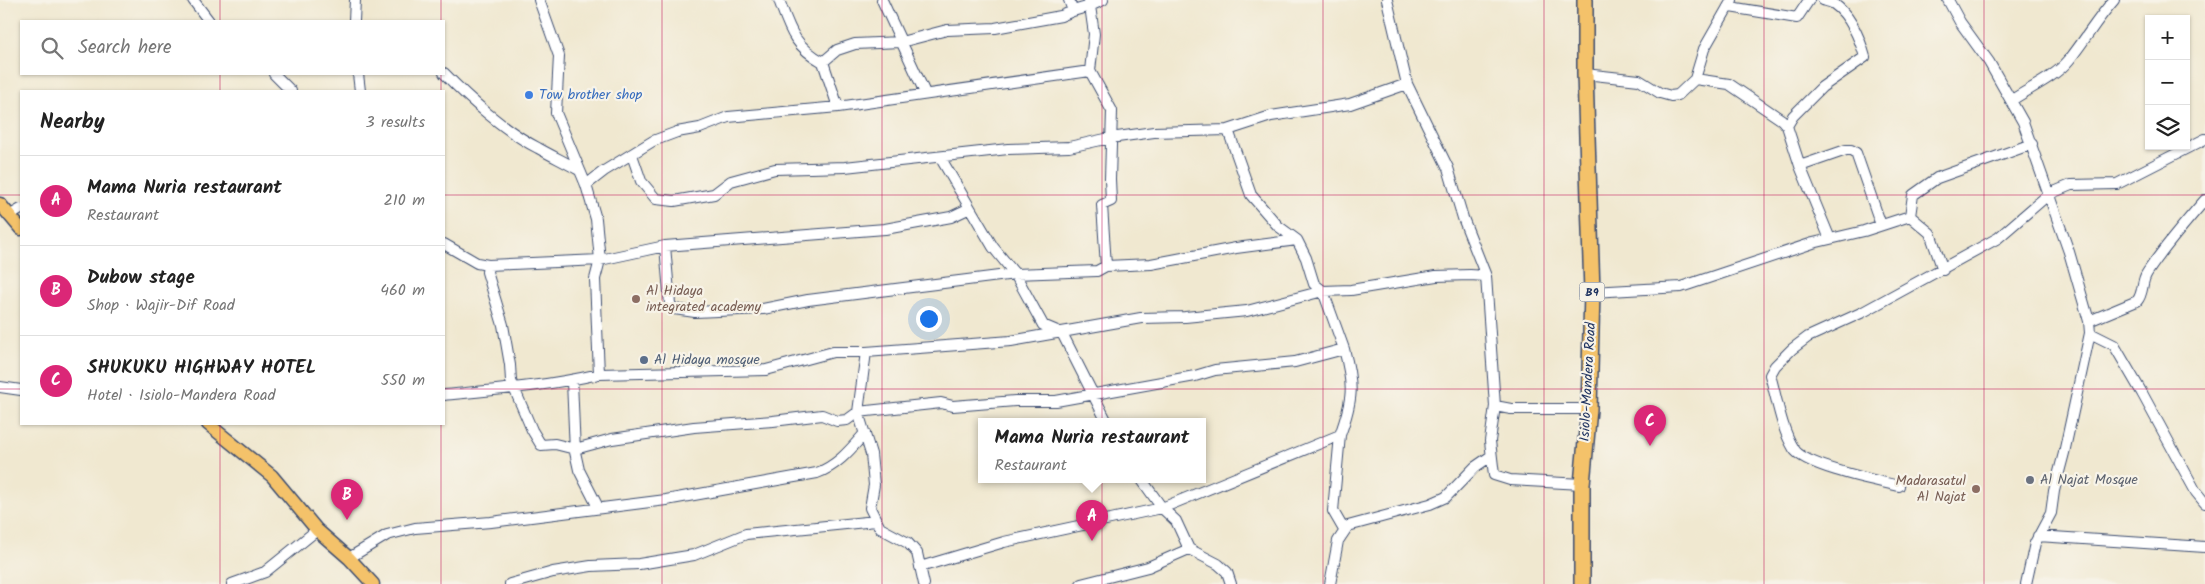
<!DOCTYPE html>
<meta charset="utf-8">
<style>
body{margin:0;font-family:Kalam,sans-serif;background:#f6f6f6;color:#222}
.controls{position:absolute;right:15px;top:15px;display:grid;overflow:hidden;border-radius:0px;box-shadow:0 1px 4px #0004}
.controls button{width:45px;height:45px;display:grid;place-items:center;padding:0;border:0;border-bottom:1px solid #e0e0e0;background:#fff;color:#222;font:25px sans-serif}
.you{position:absolute;left:928px;top:318px;width:18px;height:18px;margin:-12px;border:4px solid #fff;border-radius:50%;background:#1a73e8;box-shadow:0 0 0 8px #1a73e833}
.badge{display:grid;place-items:center;width:32px;height:32px;border-radius:50%;background:#db2777;color:#fff;font-size:16px;font-weight:700}
.pin{position:absolute;translate:-50% -41px;filter:drop-shadow(0 1px 2px #0008)}
.pin::after{content:'';position:absolute;top:26px;width:18px;height:15px;background:inherit;clip-path:polygon(0 0,100% 0,50% 100%)}
.popup{position:absolute;left:978px;top:418px;width:228px;height:65px;box-sizing:border-box;display:grid;place-content:center;border-radius:0px;background:#fff;filter:drop-shadow(0 1px 4px #0005);font-size:16px;white-space:nowrap;color:#767676}
.popup b{font-size:19px;color:#222}
.popup::after{content:'';position:absolute;left:50%;top:100%;margin-left:-10px;border:10px solid transparent;border-top-color:#fff}
.list{margin:0;padding:0;list-style:none}
h2{display:flex;justify-content:space-between;align-items:center;height:65px;margin:0;padding:0 20px;font-size:21px}
h2 small{font-size:16px;font-weight:400;color:#767676}
.list li{display:grid;grid-template-columns:32px 1fr auto;gap:15px;align-items:center;box-sizing:border-box;height:90px;padding:0 20px;border-top:1px solid #e0e0e0}
.list b{display:block;font-size:19px;white-space:nowrap}
.list p{margin:0;font-size:16px;white-space:nowrap;color:#767676}
.list em{font-size:16px;font-style:normal;color:#767676}
.icon{flex:none;width:28px;height:28px;fill:none;stroke:currentColor;stroke-width:2;stroke-linecap:round;stroke-linejoin:round}
.map{position:relative;flex:none;width:2205px;height:584px;overflow:hidden}
.search{position:absolute;background:#fff;box-shadow:0 1px 4px #0004;left:20px;top:20px;width:425px;height:55px;display:flex;align-items:center;gap:12px;box-sizing:border-box;padding:0 18px;border-radius:0px;color:#767676;font-size:19px}
.panel{position:absolute;background:#fff;box-shadow:0 1px 4px #0004;left:20px;top:90px;width:425px;height:335px;border-radius:0px}
.map>svg:first-child{display:block}
.lines{fill:none;stroke-linecap:round;stroke-linejoin:round}
.minor-casing{stroke:#3b4b6f;stroke-width:12}
.major-casing{stroke:#3b4b6f;stroke-width:15}
.highway-casing{stroke:#3b4b6f;stroke-width:18}
.minor{stroke:#fff;stroke-width:10}
.major{stroke:#f4c26a;stroke-width:12}
.highway{stroke:#f4c26a;stroke-width:15}
.grid{fill:none;stroke:#c2185b;stroke-width:1;stroke-opacity:0.55}
.shop-dot{fill:#3f7fe0;stroke:#f7f3e8;stroke-width:2}
.education-dot{fill:#8d6e63;stroke:#f7f3e8;stroke-width:2}
.service-dot{fill:#5c6f8a;stroke:#f7f3e8;stroke-width:2}
.worship-dot{fill:#6b7280;stroke:#f7f3e8;stroke-width:2}
.labels{text-anchor:middle;dominant-baseline:central;stroke-width:4.5;stroke-linejoin:round;paint-order:stroke}
.shield{fill:#f7f3e8;stroke:#5d6a87;stroke-width:1}
.shield-label{font-size:12px;font-weight:bold;fill:#1b2f5e}
.shop-label{font-size:14px;fill:#366cbe;stroke:#f7f3e8;text-anchor:start}
.education-label{font-size:14px;fill:#785e54;stroke:#f7f3e8;text-anchor:start}
.service-label{font-size:14px;fill:#4e5e75;stroke:#f7f3e8;text-anchor:start}
.street-label{font-size:14px;fill:#1b2f5e;stroke:#f7f3e8}
.worship-label{font-size:14px;fill:#5b616d;stroke:#f7f3e8;text-anchor:start}
</style>
<div class="map">
<svg width="2205" height="584" viewBox="0 0 2205 584">
<rect width="100%" height="100%" fill="#f7f3e8"/>
<filter id="ink" filterUnits="userSpaceOnUse"><feTurbulence type="fractalNoise" baseFrequency=".02" numOctaves="2"/><feDisplacementMap in="SourceGraphic" scale="10" xChannelSelector="R" yChannelSelector="G"/><feConvolveMatrix kernelMatrix="1 2 1 2 8 2 1 2 1" color-interpolation-filters="sRGB"/></filter>
<filter id="wash" filterUnits="userSpaceOnUse"><feTurbulence type="fractalNoise" baseFrequency=".0096" numOctaves="4" result="noise"/><feDisplacementMap in="SourceGraphic" scale="20" xChannelSelector="R" yChannelSelector="G"/><feGaussianBlur stdDeviation="1.12" result="paint"/><feColorMatrix in="noise" values="0 0 0 0 0 0 0 0 0 0 0 0 0 0 0 0 0 1.4 0 .05"/><feComposite in="paint" operator="in"/></filter>
<g filter="url(#wash)">
<rect width="100%" height="100%" fill="#f0e8d0"/>
</g>
<g filter="url(#ink)">
<g class="lines">
<defs>
<path id="minor" d="M193 0 209 21
M539 0 559 56 556 113 586 185 596 219 600 260 595 279 599 374
M779 0C790 30 794 46 823 62
M882 0 925 93
M1069 0 1073 11 1090 6 1094 34 1090 71 1112 111 1110 179 1111 201 1102 205 1106 266
M1387 0 1407 84 1448 168 1463 218 1486 276 1495 406
M1948 0 1960 22 1989 62 2023 122 2069 252 2089 321 2090 333 2064 453 2054 491 2051 513 2035 543 2026 584
M1089 1 1090 6 1103 0
M1730 7 1797 18 1809 0
M354 21 355 0
M444 73C469 99 505 131 538 148 552 156 565 162 579 170
M274 74 291 91
M358 74 360 91
M1585 74 1639 80 1660 93 1671 96 1678 95 1695 79 1704 49 1732 0
M1695 79 1729 84 1782 120 1787 126 1800 166 1830 239
M2012 100C2030 88 2055 77 2069 60 2085 40 2097 19 2114 0
M838 107 823 62 837 50 855 44 901 42 947 30 995 28 1061 16 1073 11
M1787 126 1793 116 1822 87 1865 57C1860 39 1850 15 1834 4 1831 2 1826 1 1823 0
M1228 130 1271 116 1350 104 1407 84
M940 157 993 247 1015 274 1043 325 1062 333 1107 422
M1800 166 1846 150H1851L1856 153 1881 225
M586 185 604 171 653 141 677 132 700 128 728 117 838 107 1090 71
M9 216 21 209
M1910 216 1930 233 1943 270
M444 244 477 263 488 265 487 272 503 325 510 365 511 381 532 430 541 445 555 444 575 449 612 439 694 427 773 421 822 415 837 421 847 420 858 412 941 403 953 406 1015 401H1056L1195 376 1215 370 1295 362 1344 349 1323 291 1314 284 1306 258 1297 240 1278 226 1251 195 1228 130 1154 132 1110 138 1069 147 1008 149 845 167 775 169 731 181 714 194 674 201 656 199 641 181 632 155
M665 246 670 304 674 309 695 312 763 309 808 300 1015 274 1097 271 1106 266 1151 264 1236 248 1297 240
M488 265 600 260 665 246 885 229 951 217 970 208
M1592 292 1681 287 1813 243 1864 231 1910 216 1913 195 1937 178 2032 144
M2089 321 2137 301C2144 293 2141 282 2147 273 2164 247 2185 223 2205 200
M2090 333 2114 345 2142 393 2196 492 2205 503
M866 352 858 412 871 454 874 485 870 508 880 528 908 543 917 553 924 584
M572 381 575 452 579 470 598 507
M0 387 21 390
M444 395C496 390 548 386 599 374L766 370 833 352H866L1011 341 1141 318 1185 317 1247 311 1323 291 1351 290 1436 276 1470 275 1486 276
M1340 435 1333 511 1344 530
M1142 480 1162 508 1340 435C1353 399 1354 386 1344 349
M1582 484 1510 480 1494 475 1490 441 1495 406 1511 409H1589
M1899 486C1878 481 1804 466 1794 449 1781 428 1777 399 1770 375L1775 366 1792 349 1808 337 1863 312 1998 238 2049 194 2071 185 2117 184 2205 139
M2038 536 2205 547
M349 558 387 535 415 528 491 522 666 500 817 473C838 465 850 450 865 433
M920 567 1004 542 1162 508 1176 521 1189 549 1218 564 1227 572 1231 584
M232 584 265 572 317 530
M510 584 553 572 591 566 639 564 694 555 746 534 876 521
M1081 584 1148 567 1189 549
M1330 584 1338 541 1348 526 1430 504 1446 497 1475 467 1491 456"/>
<path id="major" d="M0 204 21 229
M208 424 272 476 317 530 349 558 373 584"/>
<path id="highway" d="M1582 584V484L1589 409 1592 292 1585 74V0"/>
</defs>
<!-- minor casing -->
<use href="#minor" class="minor-casing"/>
<!-- major casing -->
<use href="#major" class="major-casing"/>
<!-- highway casing -->
<use href="#highway" class="highway-casing"/>
<!-- minor -->
<use href="#minor" class="minor"/>
<!-- major -->
<use href="#major" class="major"/>
<!-- highway -->
<use href="#highway" class="highway"/>
</g>
</g>
<!-- grid -->
<path class="grid" d="M220 0V21M441 0V21M662 0V584M882 0V584M1102 0V584M1323 0V584M1544 0V584M1764 0V584M1984 0V584M220 74V91M441 74V91M0 195H21M444 195H2205M0 389H21M444 389H2205M220 424V584M441 424V584"/>
<!-- markers -->
<circle class="shop-dot" cx="529" cy="95" r="5"/>
<g class="education-dot">
<circle cx="636" cy="299" r="5"/>
<circle cx="1976" cy="489" r="5"/>
</g>
<circle class="service-dot" cx="644" cy="360" r="5"/>
<circle class="worship-dot" cx="2030" cy="480" r="5"/>
<g class="labels">
<!-- shield labels -->
<rect class="shield" x="1579.5" y="282.5" width="25" height="19" rx="4"/>
<g class="shield-label">
<text x="1592" y="292">B9</text>
</g>
<!-- shop labels -->
<g class="shop-label">
<text x="539" y="95">Tow brother shop</text>
</g>
<!-- education labels -->
<g class="education-label">
<text x="646" y="291">Al Hidaya<tspan x="646" dy="16">integrated academy</tspan></text>
<text x="1966" y="481" text-anchor="end">Madarasatul<tspan x="1966" dy="16">Al Najat</tspan></text>
</g>
<!-- service labels -->
<g class="service-label">
<text x="654" y="360">Al Hidaya mosque</text>
</g>
<!-- street labels -->
<g class="street-label">
<text transform="translate(1588 382) rotate(-87)">Isiolo-Mandera Road</text>
</g>
<!-- worship labels -->
<g class="worship-label">
<text x="2040" y="480">Al Najat Mosque</text>
</g>
</g>
</svg>
<div class="controls">
<button>+</button>
<button>−</button>
<button><svg class="icon" aria-label="layers" viewBox="0 0 24 24"><path d="M12 4l9 5-9 5-9-5zM3 14l9 5 9-5"/></svg></button>
</div>
<div class="you"></div>
<div class="pin badge" style="left:1092px;top:541px">A</div>
<div class="popup"><b>Mama Nuria restaurant</b>Restaurant</div>
<div class="pin badge" style="left:347px;top:520px">B</div>
<div class="pin badge" style="left:1650px;top:446px">C</div>
<div class="search"><svg class="icon" aria-label="search" viewBox="0 0 24 24"><circle cx="10" cy="10" r="6"/><path d="M15 15l6 6"/></svg>Search here</div>
<section class="panel">
<h2>Nearby<small>3 results</small></h2>
<ul class="list">
<li><span class="badge">A</span><div><b>Mama Nuria restaurant</b><p>Restaurant</p></div><em>210 m</em></li>
<li><span class="badge">B</span><div><b>Dubow stage</b><p>Shop · Wajir-Dif Road</p></div><em>460 m</em></li>
<li><span class="badge">C</span><div><b>SHUKUKU HIGHWAY HOTEL</b><p>Hotel · Isiolo-Mandera Road</p></div><em>550 m</em></li>
</ul>
</section>
</div>
